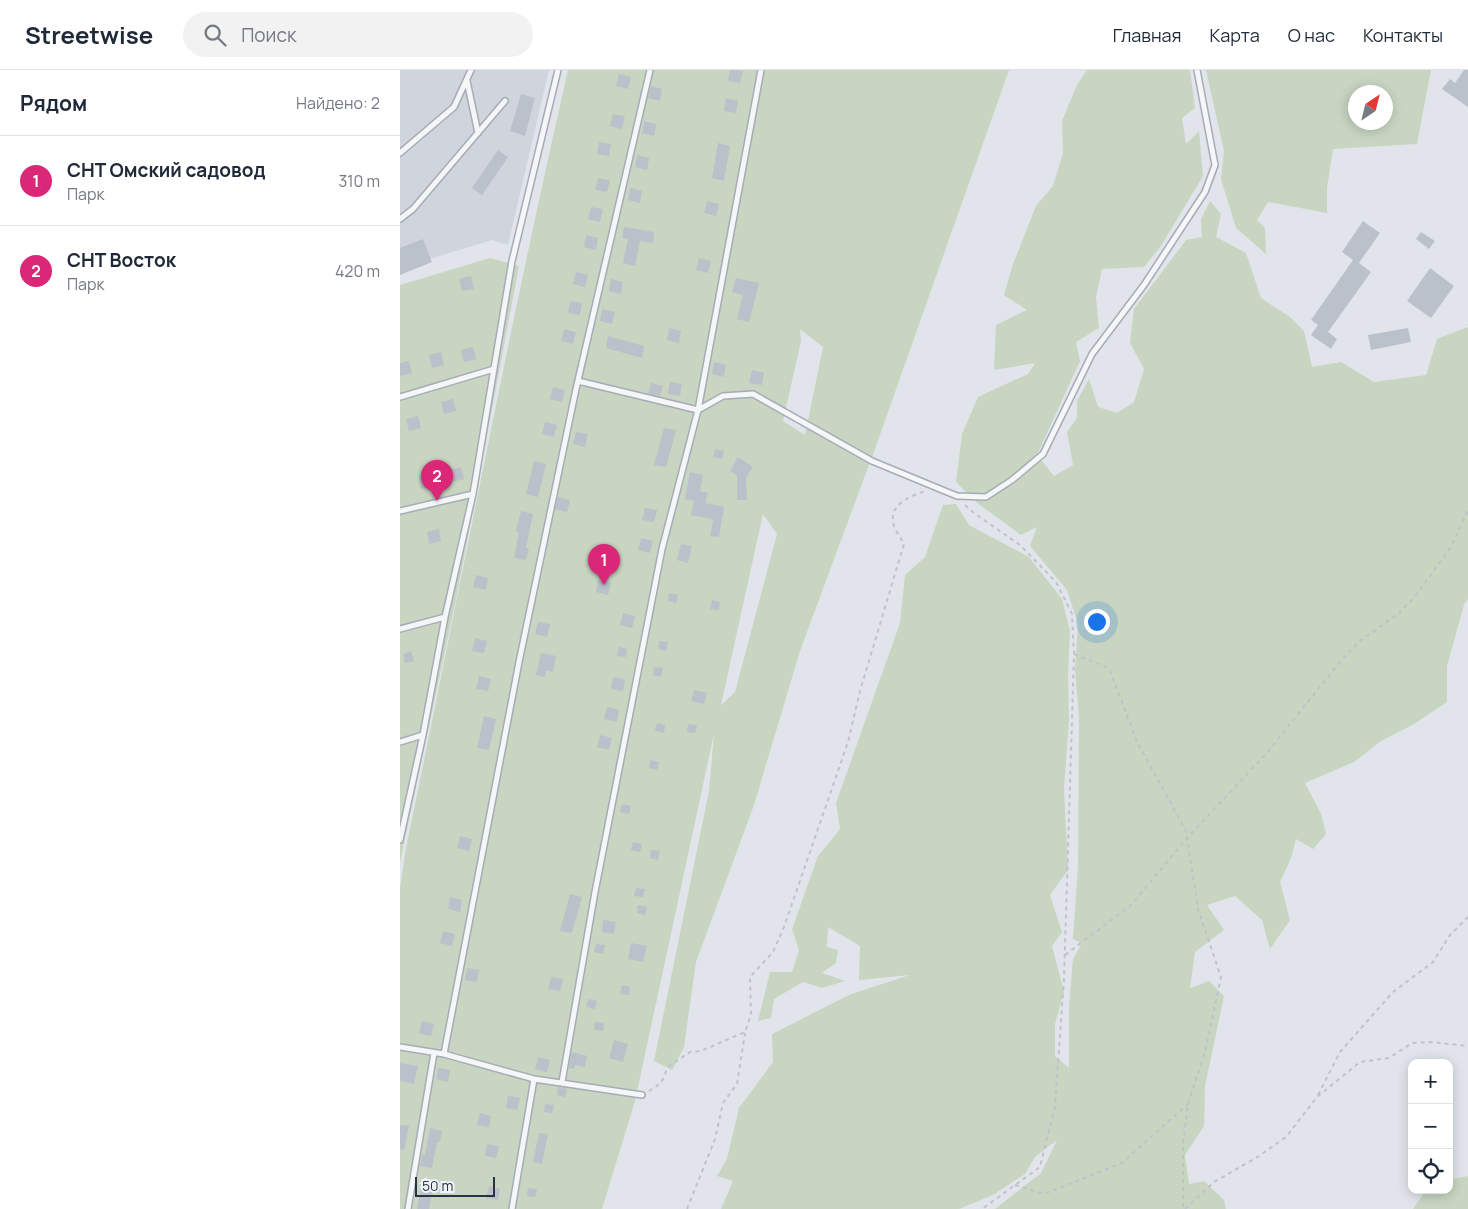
<!DOCTYPE html>
<html lang="ru">
<meta charset="utf-8">
<style>
body{margin:0;font-family:Manrope,sans-serif;background:#f2f2f3;color:#1f2937}
.controls{position:absolute;right:15px;bottom:15px;display:grid;overflow:hidden;border-radius:10px;box-shadow:0 2px 12px #0003}
.controls button{width:45px;height:45px;display:grid;place-items:center;padding:0;border:0;border-bottom:1px solid #e0e1e3;background:#fff;color:#1f2937;font:25px sans-serif}
.compass{position:absolute;left:948px;top:15px;width:45px;height:45px;border-radius:50%;background:#fff;box-shadow:0 2px 12px #0003;rotate:35deg}
.scale{position:absolute;left:15px;bottom:12px;width:80px;box-sizing:border-box;padding-left:5px;border:2px solid #283344;border-top:0;font-size:14px;line-height:18px;white-space:nowrap;color:#283344;-webkit-text-stroke:4px #f1f4f8;paint-order:stroke}
.you{position:absolute;left:696px;top:551px;width:18px;height:18px;margin:-12px;border:4px solid #fff;border-radius:50%;background:#1a73e8;box-shadow:0 0 0 8px #1a73e833}
.badge{display:grid;place-items:center;width:32px;height:32px;border-radius:50%;background:#db2777;color:#fff;font-size:16px;font-weight:700}
.pin{position:absolute;translate:-50% -41px;filter:drop-shadow(0 1px 2px #0008)}
.pin::after{content:'';position:absolute;top:26px;width:18px;height:15px;background:inherit;clip-path:polygon(0 0,100% 0,50% 100%)}
.list{margin:0;padding:0;list-style:none}
h2{display:flex;justify-content:space-between;align-items:center;height:65px;margin:0;padding:0 20px;font-size:21px}
h2 small{font-size:16px;font-weight:400;color:#747a83}
.list li{display:grid;grid-template-columns:32px 1fr auto;gap:15px;align-items:center;box-sizing:border-box;height:90px;padding:0 20px;border-top:1px solid #e0e1e3}
.list b{display:block;font-size:19px;white-space:nowrap}
.list p{margin:0;font-size:16px;white-space:nowrap;color:#747a83}
.list em{font-size:16px;font-style:normal;color:#747a83}
.icon{flex:none;width:28px;height:28px;fill:none;stroke:currentColor;stroke-width:2;stroke-linecap:round;stroke-linejoin:round}
.map{position:relative;flex:none;width:1068px;height:1139px;overflow:hidden}
header{display:flex;align-items:center;gap:30px;box-sizing:border-box;height:70px;padding:0 25px;background:#fff;border-bottom:1px solid #e0e1e3}
header strong{font-size:24px}
nav{display:flex;gap:28px;margin-inline-start:auto;font-size:18px}
.search{width:350px;height:45px;background:#f2f2f3;display:flex;align-items:center;gap:12px;box-sizing:border-box;padding:0 18px;border-radius:28px;color:#747a83;font-size:19px}
main{display:flex}
aside{flex:1;background:#fff}
.map>svg:first-child{display:block}
.built{fill:#cfd4dd}
.green{fill:#c7d5c1;fill-rule:evenodd}
.building{fill:#bac1cb}
.lines{fill:none;stroke-linecap:round;stroke-linejoin:round}
.lane-casing{stroke:#a6acb6;stroke-width:8}
.path{stroke:#bfc3c9;stroke-width:2;stroke-dasharray:4 4;stroke-linecap:butt}
.lane{stroke:#f4f6f8;stroke-width:5}
</style>
<header>
<strong>Streetwise</strong>
<div class="search"><svg class="icon" aria-label="search" viewBox="0 0 24 24"><circle cx="10" cy="10" r="6"/><path d="M15 15l6 6"/></svg>Поиск</div>
<nav><a>Главная</a><a>Карта</a><a>О нас</a><a>Контакты</a></nav>
</header>
<main>
<aside>
<h2>Рядом<small>Найдено: 2</small></h2>
<ul class="list">
<li><span class="badge">1</span><div><b>СНТ Омский садовод</b><p>Парк</p></div><em>310 m</em></li>
<li><span class="badge">2</span><div><b>СНТ Восток</b><p>Парк</p></div><em>420 m</em></li>
</ul>
</aside>
<div class="map">
<svg width="1068" height="1139" viewBox="0 0 1068 1139">
<rect width="100%" height="100%" fill="#e1e5eb"/>
<!-- built -->
<path class="built" d="M0 0H149L108 175 92 170 0 198Z"/>
<!-- green -->
<path class="green" d="M168 0H609L476 376 400 581 354 735 296 892 284 977 272 1000 254 991 309 721 314 664 235 1031 202 1139H0V818L6 778C60 519 109 258 168 0ZM400 259 423 277 405 365 383 351 401 271ZM363 444 377 464 335 622 321 635Z
M687 0H790L795 38 782 48 786 74 799 61 803 106 761 176 744 197 702 199 696 227 699 258 676 272 680 291 637 385 654 406 673 395 667 362 677 348V331L689 309 698 337 717 343 734 332 744 299 730 273 734 239 786 170 802 167 801 149 810 131 821 144 816 167 846 183 861 228 890 247 904 261 912 297 941 292 974 312 1026 305 1037 269 1068 257V529L1064 535 1047 596V632L1014 654 981 671 954 692 905 713 921 744 926 764 913 779 896 769 891 788 880 812 890 850 870 879 862 850 835 826 807 835 824 860 795 882 790 918 809 911 824 926 805 1016 804 1056 785 1085 789 1114 804 1111 824 1130 826 1139H595L641 1103 657 1070 635 1087 625 1104 593 1125 559 1139H321L333 1111 317 1106 327 1089 339 1038 373 992 372 964 451 924 510 905 459 910 460 876 428 857 427 877 438 880 436 893 422 903 445 911 422 918 403 912 374 929 371 948 358 951 370 902H392L399 880 392 859 418 786 440 759 436 733 500 553 505 505 525 487 543 435 556 434 569 455 629 487 662 529 670 561 668 606 669 651 664 718 668 800 650 825 662 862 652 876 664 922 655 954V986L669 998V936L673 889 682 873 673 869 678 796 679 647 675 601 678 554 667 520 630 476 637 457 621 465 576 432 556 412 562 364 578 327 628 304 635 293 594 300 596 255 627 240 604 225 613 194 636 136 653 116 663 83 662 51 677 15Z
M806 0H1031L1017 74 933 79 927 118V143L868 132 857 150 865 158 866 184 836 158 821 109 824 81ZM956 22H986V52H956Z
M90 188 119 196 56 530 0 792V215Z
M1068 1106V1139H1013L1026 1120H1049V1110Z"/>
<!-- building -->
<path class="building" d="M330 0 343 1 340 13 328 11Z
M1064 0H1068V37L1042 19 1050 9 1055 13Z
M219 4 231 7 228 19 216 16Z
M251 16 262 19 260 31 248 28Z
M121 24 135 28 125 66 110 61Z
M326 28 338 31 336 43 324 41Z
M213 44 225 46 222 59 210 56Z
M244 51 256 54 254 66 242 63Z
M199 72 211 74 209 86 197 84Z
M318 73 330 76 324 111 312 108Z
M98 80 108 87 82 125 72 118Z
M237 85 249 88 247 100 235 97Z
M198 108 210 110 207 122 195 120Z
M230 118 242 121 240 133 228 130Z
M307 131 319 134 316 146 304 143Z
M191 137 203 139 200 152 188 149Z
M963 151 980 163 959 193 971 202 928 262 937 269 931 279 911 265 918 255 911 250 953 190 942 182Z
M224 157 254 162 253 173 240 171 235 196 223 193 228 169 222 168Z
M1021 162 1035 171 1029 179 1016 169Z
M186 165 198 168 196 180 184 177Z
M23 169 32 192 0 205V178Z
M299 188 311 191 308 203 296 200Z
M1030 198 1054 216 1031 248 1007 231Z
M176 202 188 205 185 217 173 214Z
M71 206 74 219 62 221 59 209Z
M336 208 359 213 349 252 337 249 343 225 332 222Z
M211 209 223 212 221 224 209 221Z
M170 231 182 233 180 245 168 243Z
M202 239 215 242 212 254 200 251Z
M269 258 281 261 279 273 267 270Z
M1008 258 1011 272 971 280 968 265Z
M164 259 176 262 173 274 161 271Z
M208 266 244 276 242 288 206 278Z
M73 277 76 289 64 292 61 280Z
M41 282 44 295 32 298 29 285Z
M9 291 12 303 0 306V293Z
M314 292 326 295 324 307 312 304Z
M352 300 364 303 362 315 349 313Z
M270 312 282 314 280 326 268 324Z
M251 313 263 316 260 326 248 324Z
M153 317 165 320 162 332 150 329Z
M53 329 56 341 44 344 41 332Z
M18 346 21 358 9 361 6 349Z
M145 352 157 355 154 367 142 364Z
M264 358 276 360 266 397 254 395Z
M176 362 188 364 185 377 173 374Z
M315 379 324 381 322 389 313 387Z
M338 387 353 397 346 408 347 430H337V405L330 401Z
M134 391 146 394 138 427 126 424Z
M61 397 64 409 52 412 49 400Z
M290 402 303 405 300 421 308 423 305 433 324 437 319 467 310 466 313 451 311 449 291 445 294 431 285 429Z
M31 405 33 417 21 419 19 407Z
M158 427 170 430 167 442 155 439Z
M245 438 257 440 254 452 242 450Z
M121 441 133 444 126 478H129L126 490 114 488 119 462 116 461Z
M39 459 41 471 29 474 27 462Z
M241 468 253 471 250 483 238 480Z
M281 474 292 476 288 493 277 490Z
M76 505 88 508 86 520 73 517Z
M198 510 211 513 208 525 196 522Z
M269 523 278 525 276 533 268 531Z
M312 530 320 532 319 540 310 539Z
M223 543 235 546 232 558 220 555Z
M138 552 150 554 147 567 135 564Z
M75 568 87 571 84 583 72 581Z
M259 571 268 572 266 581 258 579Z
M219 577 227 579 226 587 217 586Z
M11 581 14 591 5 593 3 584Z
M141 583 156 586 153 602 146 600 145 607 136 605Z
M254 597 263 598 261 607 253 605Z
M79 606 91 609 88 621 76 619Z
M213 607 225 609 223 621 211 619Z
M294 620 307 623 304 634 291 631Z
M207 637 219 640 217 652 204 649Z
M84 646 96 649 89 680 77 678Z
M257 653 265 655 264 663 255 661Z
M288 654 297 655 295 663 287 662Z
M200 665 212 668 209 680 197 677Z
M250 690 259 692 257 700 249 698Z
M222 734 231 736 229 744 220 742Z
M60 766 72 769 69 781 57 778Z
M233 772 242 774 240 782 231 780Z
M251 780 260 781 258 790 250 788Z
M236 818 245 819 243 827 234 826Z
M170 824 182 827 172 863 160 861Z
M50 827 62 830 60 842 48 839Z
M238 835 247 837 245 845 237 843Z
M203 850 216 852 214 864 202 862Z
M43 861 55 864 52 876 40 873Z
M231 873 247 876 243 892 228 889Z
M196 874 205 875 203 884 194 882Z
M67 898 79 900 77 912 65 910Z
M151 907 163 909 160 921 148 919Z
M222 915 230 917 229 925 220 924Z
M188 929 197 931 195 939 186 937Z
M22 951 34 954 31 966 19 963Z
M195 952 204 953 203 961 194 960Z
M214 970 228 974 223 992 209 988Z
M172 982 187 986 185 997 175 995 174 999 169 998Z
M138 987 150 990 147 1002 135 999Z
M0 993 18 996 14 1014 0 1011Z
M38 998 50 1000 48 1012 36 1009Z
M158 1017 167 1019 165 1027 157 1025Z
M108 1026 120 1028 117 1040 106 1038Z
M145 1034 154 1035 152 1043 144 1042Z
M80 1043 91 1046 89 1057 77 1055Z
M0 1055 9 1056 4 1080 0 1079Z
M30 1058 42 1061 40 1072H37L32 1098 20 1096 22 1085H25Z
M139 1063 148 1064 142 1094 133 1092Z
M87 1074 99 1076 96 1088 85 1086Z
M22 1111 34 1113 29 1139H17Z
M89 1116 100 1119 98 1130 86 1128Z
M128 1118 137 1119 135 1127 127 1126Z"/>
<g class="lines">
<defs>
<path id="lane" d="M67 11 78 63
M0 83 54 37 71 0
M0 149 13 139 105 31
M178 311 298 340 361 0
M0 327 94 299
M0 441 73 424
M0 559 45 547
M0 672 23 665
M0 770 23 665 45 547 73 424 112 191 158 0
M0 977 44 984 134 1009 242 1025
M44 984 119 592 176 319 250 0
M162 1012 195 822 262 479 298 340 323 326 353 324 472 391 557 426 586 427 612 410 643 384 692 284 744 215 805 122 815 95 797 0
M8 1139 34 983
M112 1139 134 1009"/>
</defs>
<!-- lane casing -->
<use href="#lane" class="lane-casing"/>
<!-- path -->
<path class="path" d="M565 435 574 443 620 475 656 512 672 544 674 584 664 909 655 1036 640 1097 582 1139
M674 584 709 598 737 672 786 761 798 839 821 907 805 982 788 1034 783 1074V1139
M665 885 731 835 787 768 865 685 940 592 961 570 998 544 1014 528 1051 477 1068 440
M249 1021 261 1013 268 997 290 982 301 981 345 962 351 944 350 907 373 882 384 857 448 672 460 621 504 474C501 468 494 459 493 452 490 433 512 426 525 421
M918 1025 940 982 993 922 1033 892 1050 865 1068 847
M615 1115 644 1124 722 1093 788 1034
M287 1139 315 1069 323 1033 337 1014 345 963
M785 1139 814 1112 859 1086 886 1067 917 1027 960 992 989 988 1012 973 1031 972 1068 976"/>
<!-- lane -->
<use href="#lane" class="lane"/>
</g>
</svg>
<div class="controls">
<button>+</button>
<button>−</button>
<button><svg class="icon" aria-label="locate" viewBox="0 0 24 24"><circle cx="12" cy="12" r="6"/><path d="M12 2v4M12 18v4M2 12h4M18 12h4"/></svg></button>
</div>
<svg class="compass" viewBox="-18 -18 36 36"><path d="M0-13l5 13h-10z" fill="#e53935"/><path d="M0 13l5-13h-10z" fill="#747a83"/></svg>
<div class="scale">50 m</div>
<div class="you"></div>
<div class="pin badge" style="left:204px;top:515px">1</div>
<div class="pin badge" style="left:37px;top:431px">2</div>
</div>
</main>
